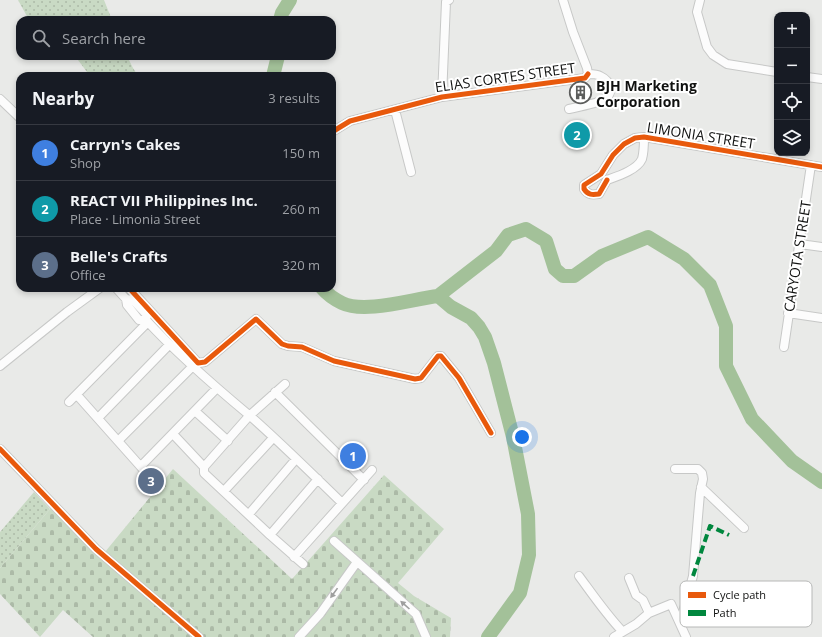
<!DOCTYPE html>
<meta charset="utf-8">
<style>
body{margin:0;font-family:"Open Sans",sans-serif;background:#20242c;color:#f1f3f6}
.controls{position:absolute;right:12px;top:12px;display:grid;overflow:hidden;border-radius:8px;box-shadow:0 2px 6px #0003}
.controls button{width:36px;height:36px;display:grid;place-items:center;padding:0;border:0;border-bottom:1px solid #363941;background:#171b24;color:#f1f3f6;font:20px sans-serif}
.you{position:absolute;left:522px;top:437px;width:14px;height:14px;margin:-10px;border:3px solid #fff;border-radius:50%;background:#1a73e8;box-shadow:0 0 0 6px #1a73e833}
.badge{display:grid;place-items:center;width:26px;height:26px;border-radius:50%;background:#aeb0b1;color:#fff;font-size:13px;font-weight:700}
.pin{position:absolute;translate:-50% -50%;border:2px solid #fff;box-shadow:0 1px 4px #0006}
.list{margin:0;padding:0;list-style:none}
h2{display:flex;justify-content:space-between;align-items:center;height:52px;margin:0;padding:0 16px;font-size:17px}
h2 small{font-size:13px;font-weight:400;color:#9ea1a6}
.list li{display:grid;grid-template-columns:26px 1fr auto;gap:12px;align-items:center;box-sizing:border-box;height:56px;padding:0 16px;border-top:1px solid #363941}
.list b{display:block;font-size:15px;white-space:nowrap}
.list p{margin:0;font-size:13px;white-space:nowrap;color:#9ea1a6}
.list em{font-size:13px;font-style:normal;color:#9ea1a6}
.icon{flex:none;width:22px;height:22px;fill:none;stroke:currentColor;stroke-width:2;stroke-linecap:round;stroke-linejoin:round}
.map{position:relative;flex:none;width:822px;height:637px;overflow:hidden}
.search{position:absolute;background:#171b24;box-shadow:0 2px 6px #0003;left:16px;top:16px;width:320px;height:44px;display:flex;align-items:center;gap:10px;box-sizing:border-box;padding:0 14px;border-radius:12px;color:#9ea1a6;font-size:15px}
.panel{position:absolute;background:#171b24;box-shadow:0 2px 6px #0003;left:16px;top:72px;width:320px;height:220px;border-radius:12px}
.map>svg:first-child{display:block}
.grass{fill:url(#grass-dots)}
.cemetery{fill:url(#cemetery-stones)}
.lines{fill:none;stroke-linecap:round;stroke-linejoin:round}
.river{stroke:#a3c199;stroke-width:14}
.minor-casing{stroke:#c7c8c7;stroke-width:10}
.minor{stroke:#fcfcfc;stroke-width:8}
.quiet{stroke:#00873e;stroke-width:4;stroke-dasharray:8 4;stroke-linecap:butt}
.cycleway-casing{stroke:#fff;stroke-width:8}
.cycleway{stroke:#e8590c;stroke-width:5}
.oneway{fill:#9e9e9e}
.labels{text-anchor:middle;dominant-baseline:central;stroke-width:4;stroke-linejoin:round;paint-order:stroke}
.street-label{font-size:14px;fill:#101110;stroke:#fff}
.poi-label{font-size:14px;font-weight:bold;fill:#101110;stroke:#fff;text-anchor:start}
.key{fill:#fff;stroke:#b7b8b7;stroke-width:1}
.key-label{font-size:11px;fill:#101110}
</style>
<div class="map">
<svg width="822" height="637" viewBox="0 0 822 637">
<defs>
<pattern id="grass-dots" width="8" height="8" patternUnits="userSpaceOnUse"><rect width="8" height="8" fill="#c9dac4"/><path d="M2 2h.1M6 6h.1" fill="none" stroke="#acbaa7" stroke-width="1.8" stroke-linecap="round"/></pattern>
<pattern id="cemetery-stones" width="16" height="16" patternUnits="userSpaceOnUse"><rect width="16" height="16" fill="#c9dac4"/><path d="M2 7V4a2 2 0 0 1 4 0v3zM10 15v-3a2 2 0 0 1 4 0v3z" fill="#acbaa7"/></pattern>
</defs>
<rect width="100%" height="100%" fill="#e9eae8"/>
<!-- grass -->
<path class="grass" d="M18 0H104L112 20H29Z
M75 56H127L133 68 138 76H90Z
M34 492 50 509 0 568V532Z"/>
<!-- cemetery -->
<path class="cemetery" d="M173 469 292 579 384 475 444 529 398 583 414 596 451 618 450 637H93L63 610 40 637 0 594V568L56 502 105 552Z"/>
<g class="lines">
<!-- river -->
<path class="river" d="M280 20 282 13 290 0
M273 76 278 56
M322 288C327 294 334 299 342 303 365 314 412 299 438 296L451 307 471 318 479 327 485 337 494 363 513 437 528 514 529 555 520 593 488 637
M438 296 496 251 508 235 526 229 546 241 555 269 563 276H574L602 256 648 237 684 259 710 285 726 326V366L752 419 792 461 822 482"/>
<defs>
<path id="minor" d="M563 0 573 32 587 68 588 74
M700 0 697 12 707 47 713 55 727 64 777 72
M807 77 822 79
M442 97 446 2 449 0
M0 99 20 118
M569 109C578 107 595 104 603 100 615 94 611 81 600 76 597 74 592 74 588 74
M395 110 411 172
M332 132 350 121 442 97 585 78 588 74
M607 180 599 194C592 195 588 195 584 189V185L601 174 613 155 624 144 635 138 644 137 822 167
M607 180C618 176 637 170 642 159 644 152 644 144 644 137
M800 244 822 247
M116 288 126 299 133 300 147 315 146 320C178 355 213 385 249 415 281 443 311 473 342 503
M129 288 198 363 205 362 256 319 282 344 288 346 302 347 334 361 415 379 421 378 438 356H441L459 378 491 433
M126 299 127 305 139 320H146
M788 313 822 318
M784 347 811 165
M0 366 67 312 100 288
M275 392 364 480
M77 395 157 485
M69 402 148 322
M195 411 228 441
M98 418 169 345
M173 434 204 467V473L270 535 303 564
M118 441 192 367
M0 449 96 549 199 637
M141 466 216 389
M204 467 249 416 285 384
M675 469H698L702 473 703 479 700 493 693 576 680 623
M701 487 744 528
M224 491 273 438
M249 514 296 459
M270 535 318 479
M334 541 416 614 426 637
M294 557 372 470
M579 576C593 595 606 614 622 631
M629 578 636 595 643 600 649 613
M299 637 320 614 357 562
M614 637 636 624 649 613 671 604 686 637"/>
</defs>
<!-- minor casing -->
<use href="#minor" class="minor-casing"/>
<!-- minor -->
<use href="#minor" class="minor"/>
<!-- quiet -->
<path class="quiet" d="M693 576 710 526 729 535"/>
<defs>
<path id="cycleway" d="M332 132 350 121 442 97 585 78 588 74
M607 180 599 194C592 195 588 195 584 189V185L601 174 613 155 624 144 635 138 644 137 822 167
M129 288 198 363 205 362 256 319 282 344 288 346 302 347 334 361 415 379 421 378 438 356H441L459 378 491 433
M0 449 96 549 199 637"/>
</defs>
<!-- cycleway casing -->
<use href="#cycleway" class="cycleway-casing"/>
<!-- cycleway -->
<use href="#cycleway" class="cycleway"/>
</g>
<!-- one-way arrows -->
<defs><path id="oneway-solid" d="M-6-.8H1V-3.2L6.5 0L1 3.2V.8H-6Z"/></defs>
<g class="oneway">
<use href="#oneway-solid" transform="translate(334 593) rotate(126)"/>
<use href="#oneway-solid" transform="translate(405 605) rotate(-138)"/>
</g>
<!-- icons -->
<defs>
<symbol id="building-ring" viewBox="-11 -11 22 22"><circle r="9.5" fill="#fff" stroke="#5c5d5c" stroke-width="1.5"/><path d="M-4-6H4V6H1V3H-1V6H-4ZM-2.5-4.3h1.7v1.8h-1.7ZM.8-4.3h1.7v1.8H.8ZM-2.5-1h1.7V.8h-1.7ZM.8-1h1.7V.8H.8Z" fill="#5c5d5c"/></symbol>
</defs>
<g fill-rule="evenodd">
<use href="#building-ring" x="568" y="80" width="25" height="25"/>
</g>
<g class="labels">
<!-- street labels -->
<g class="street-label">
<text transform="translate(505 77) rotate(-8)">ELIAS CORTES STREET</text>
<text transform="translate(701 135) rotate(9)">LIMONIA STREET</text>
<text transform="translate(797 256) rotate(-81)">CARYOTA STREET</text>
</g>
<!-- poi labels -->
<g class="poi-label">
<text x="596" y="85">BJH Marketing<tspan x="596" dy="16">Corporation</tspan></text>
</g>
</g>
<!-- legend -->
<rect x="680" y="581" width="132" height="46" rx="6" class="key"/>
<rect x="688" y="592" width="18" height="6" fill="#e8590c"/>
<rect x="688" y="610" width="18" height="6" fill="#00873e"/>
<g class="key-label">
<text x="713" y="599">Cycle path</text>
<text x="713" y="617">Path</text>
</g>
</svg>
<div class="controls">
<button>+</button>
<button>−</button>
<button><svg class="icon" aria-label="locate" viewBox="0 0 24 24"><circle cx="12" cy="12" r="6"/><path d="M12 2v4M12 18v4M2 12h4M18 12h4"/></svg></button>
<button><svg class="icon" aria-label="layers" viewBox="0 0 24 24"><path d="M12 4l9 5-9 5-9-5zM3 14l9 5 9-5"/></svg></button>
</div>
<div class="you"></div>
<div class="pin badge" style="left:353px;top:456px;background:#3f7fe0">1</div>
<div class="pin badge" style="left:577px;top:135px;background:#0f9aa8">2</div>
<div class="pin badge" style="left:151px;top:481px;background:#5c6f8a">3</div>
<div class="search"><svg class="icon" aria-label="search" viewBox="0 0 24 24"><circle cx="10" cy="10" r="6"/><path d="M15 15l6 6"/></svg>Search here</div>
<section class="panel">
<h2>Nearby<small>3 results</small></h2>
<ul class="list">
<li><span class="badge" style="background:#3f7fe0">1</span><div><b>Carryn's Cakes</b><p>Shop</p></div><em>150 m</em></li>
<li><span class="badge" style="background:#0f9aa8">2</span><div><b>REACT VII Philippines Inc.</b><p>Place · Limonia Street</p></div><em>260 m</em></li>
<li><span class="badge" style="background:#5c6f8a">3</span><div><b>Belle's Crafts</b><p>Office</p></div><em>320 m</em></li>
</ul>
</section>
</div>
